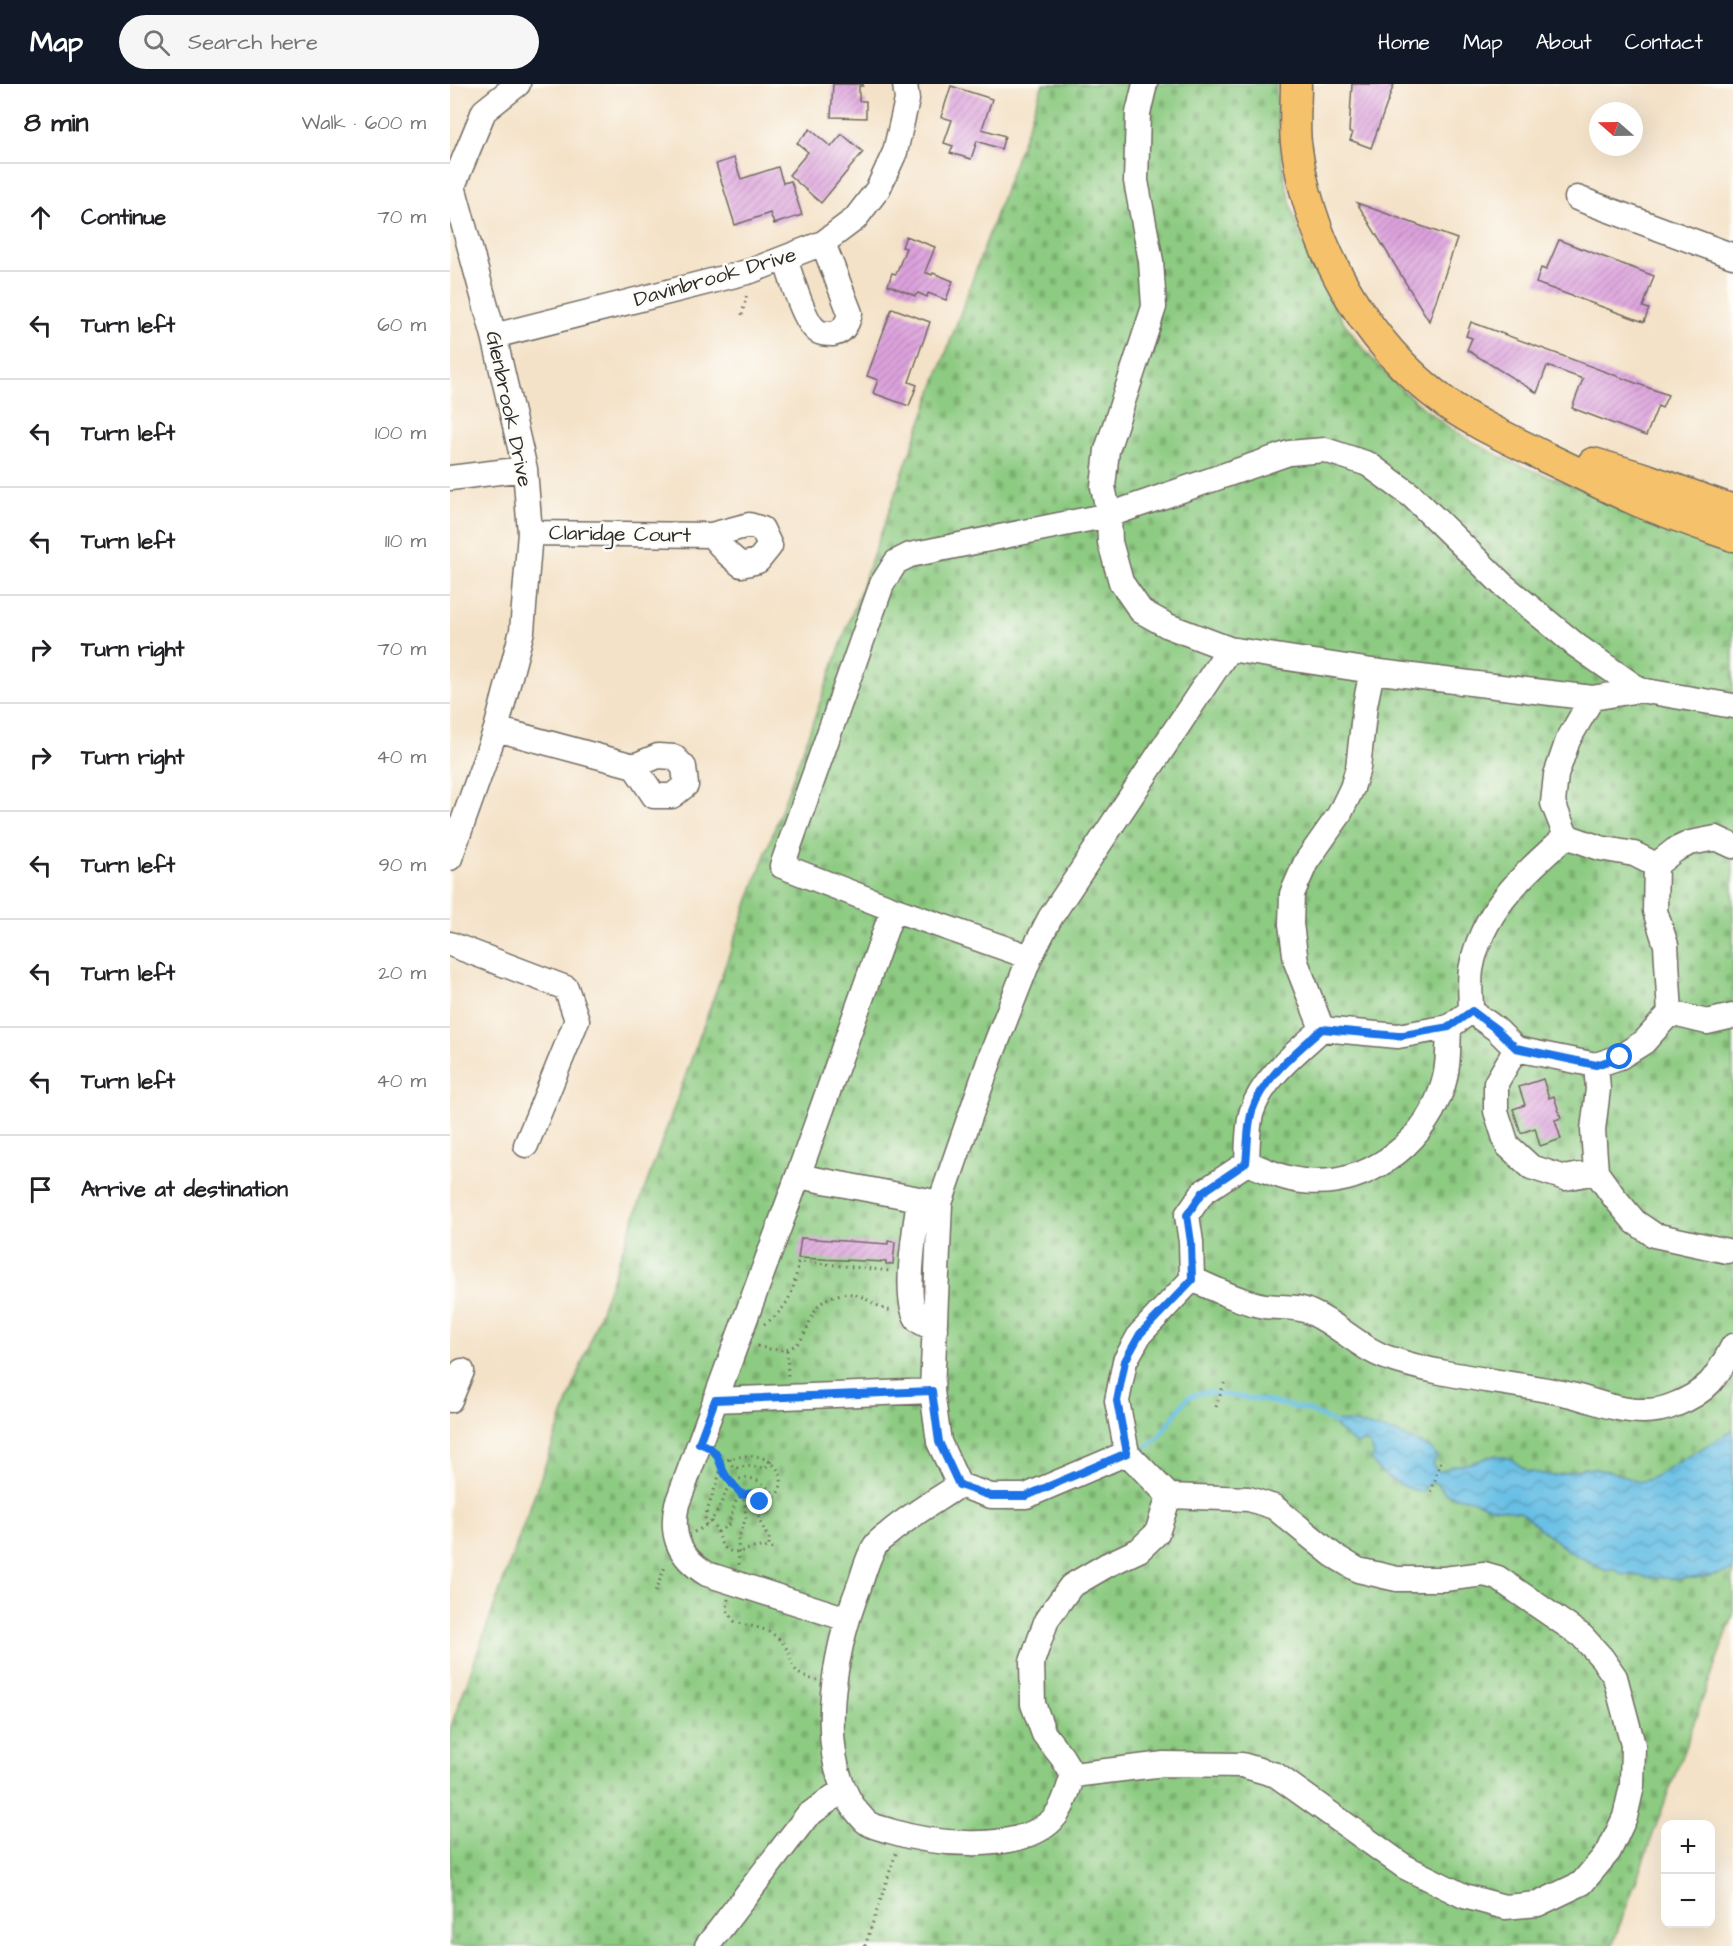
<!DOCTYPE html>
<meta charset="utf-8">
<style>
body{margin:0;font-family:"Architects Daughter",sans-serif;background:#f6f6f6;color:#202124}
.controls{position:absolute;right:18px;bottom:18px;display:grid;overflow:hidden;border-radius:12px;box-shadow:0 6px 24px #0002}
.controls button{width:54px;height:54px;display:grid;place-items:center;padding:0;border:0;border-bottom:2px solid #e0e0e0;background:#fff;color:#202124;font:30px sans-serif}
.compass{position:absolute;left:1139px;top:18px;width:54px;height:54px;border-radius:50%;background:#fff;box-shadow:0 6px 24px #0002;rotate:290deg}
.stop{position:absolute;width:18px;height:18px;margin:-14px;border:4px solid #1a73e8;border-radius:50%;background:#fff}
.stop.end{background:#1a73e8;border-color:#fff;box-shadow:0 2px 6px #0008}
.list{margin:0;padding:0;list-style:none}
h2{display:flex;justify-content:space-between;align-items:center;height:78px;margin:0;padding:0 24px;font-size:26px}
h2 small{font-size:20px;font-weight:400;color:#757577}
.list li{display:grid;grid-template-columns:39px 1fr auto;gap:18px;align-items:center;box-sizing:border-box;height:108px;padding:0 24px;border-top:2px solid #e0e0e0}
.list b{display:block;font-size:22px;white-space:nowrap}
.list em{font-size:20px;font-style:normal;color:#757577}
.icon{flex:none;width:33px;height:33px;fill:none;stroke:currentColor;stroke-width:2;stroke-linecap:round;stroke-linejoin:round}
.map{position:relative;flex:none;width:1283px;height:1862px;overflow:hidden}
header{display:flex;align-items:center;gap:36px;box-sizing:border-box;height:84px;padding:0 30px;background:#111827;color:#fff}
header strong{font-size:28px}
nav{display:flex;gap:33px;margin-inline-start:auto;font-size:21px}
.search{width:420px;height:54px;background:#f6f6f6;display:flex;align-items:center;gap:15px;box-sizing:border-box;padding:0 21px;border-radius:33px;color:#757577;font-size:22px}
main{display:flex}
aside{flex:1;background:#fff}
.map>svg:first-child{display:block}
.cemetery{fill:url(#cemetery-stones);stroke:#5c7b56;stroke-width:1.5}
.water{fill:url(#water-waves);stroke:#4a7588;stroke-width:1.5}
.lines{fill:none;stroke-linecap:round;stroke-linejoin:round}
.stream{stroke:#68bfe5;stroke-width:4.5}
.building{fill:url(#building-hatch)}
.minor-casing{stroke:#716b62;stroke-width:27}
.major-casing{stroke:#716b62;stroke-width:33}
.path{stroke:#716b62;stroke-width:3;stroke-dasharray:1.5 4.5;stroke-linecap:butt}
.minor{stroke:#fff;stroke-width:24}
.major{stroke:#f5c16b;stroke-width:30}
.route{stroke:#1a73e8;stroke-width:8}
.labels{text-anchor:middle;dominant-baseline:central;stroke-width:5;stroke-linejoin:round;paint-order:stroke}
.street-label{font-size:21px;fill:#2b2b2b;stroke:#fdfcf7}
</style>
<header>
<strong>Map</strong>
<div class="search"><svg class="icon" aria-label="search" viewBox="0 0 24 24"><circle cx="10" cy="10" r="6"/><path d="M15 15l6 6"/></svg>Search here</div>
<nav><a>Home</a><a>Map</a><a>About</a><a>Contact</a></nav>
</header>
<main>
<aside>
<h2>8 min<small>Walk · 600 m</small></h2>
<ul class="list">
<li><svg class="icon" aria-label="ahead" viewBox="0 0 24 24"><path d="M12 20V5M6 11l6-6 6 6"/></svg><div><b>Continue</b></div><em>70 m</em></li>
<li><svg class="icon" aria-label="left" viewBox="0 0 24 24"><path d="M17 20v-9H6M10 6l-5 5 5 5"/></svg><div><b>Turn left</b></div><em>60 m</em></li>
<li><svg class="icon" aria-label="left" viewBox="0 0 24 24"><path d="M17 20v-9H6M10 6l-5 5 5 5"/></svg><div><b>Turn left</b></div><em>100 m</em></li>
<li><svg class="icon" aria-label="left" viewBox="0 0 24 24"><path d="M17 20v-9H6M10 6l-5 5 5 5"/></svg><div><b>Turn left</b></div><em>110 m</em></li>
<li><svg class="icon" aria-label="right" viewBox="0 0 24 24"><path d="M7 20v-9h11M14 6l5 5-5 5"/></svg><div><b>Turn right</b></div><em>70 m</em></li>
<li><svg class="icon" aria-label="right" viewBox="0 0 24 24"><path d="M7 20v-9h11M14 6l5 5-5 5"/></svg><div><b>Turn right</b></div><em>40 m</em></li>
<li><svg class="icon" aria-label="left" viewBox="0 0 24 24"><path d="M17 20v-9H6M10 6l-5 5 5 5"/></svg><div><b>Turn left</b></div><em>90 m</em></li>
<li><svg class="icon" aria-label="left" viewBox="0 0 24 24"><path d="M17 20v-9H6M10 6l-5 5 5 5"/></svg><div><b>Turn left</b></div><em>20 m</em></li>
<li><svg class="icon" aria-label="left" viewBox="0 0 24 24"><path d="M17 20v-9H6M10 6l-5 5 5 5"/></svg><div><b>Turn left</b></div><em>40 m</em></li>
<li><svg class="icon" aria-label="arrive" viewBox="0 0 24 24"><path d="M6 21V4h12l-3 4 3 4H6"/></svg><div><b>Arrive at destination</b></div></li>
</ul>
</aside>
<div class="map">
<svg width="1283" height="1862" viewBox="0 0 1283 1862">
<defs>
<pattern id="cemetery-stones" width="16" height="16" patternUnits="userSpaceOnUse" patternTransform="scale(1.5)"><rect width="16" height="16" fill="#8dcb82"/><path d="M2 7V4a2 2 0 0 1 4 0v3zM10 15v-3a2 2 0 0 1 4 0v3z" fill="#7aae70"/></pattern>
<pattern id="water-waves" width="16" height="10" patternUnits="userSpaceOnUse" patternTransform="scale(1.5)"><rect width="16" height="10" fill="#68bfe5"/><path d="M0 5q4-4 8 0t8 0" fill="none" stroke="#569bba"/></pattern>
<pattern id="building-hatch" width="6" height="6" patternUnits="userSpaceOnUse" patternTransform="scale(1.5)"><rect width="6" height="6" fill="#dda2dd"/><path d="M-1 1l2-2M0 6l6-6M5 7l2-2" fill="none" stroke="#b384b3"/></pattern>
</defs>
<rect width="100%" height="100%" fill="#fdfcf7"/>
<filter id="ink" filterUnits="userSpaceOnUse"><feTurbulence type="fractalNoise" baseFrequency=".0167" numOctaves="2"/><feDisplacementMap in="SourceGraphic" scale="12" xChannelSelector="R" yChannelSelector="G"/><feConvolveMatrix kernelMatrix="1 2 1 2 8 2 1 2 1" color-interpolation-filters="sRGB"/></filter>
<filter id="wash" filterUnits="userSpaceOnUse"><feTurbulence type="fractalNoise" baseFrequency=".008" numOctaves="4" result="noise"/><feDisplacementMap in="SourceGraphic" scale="24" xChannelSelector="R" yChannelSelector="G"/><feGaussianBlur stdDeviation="1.35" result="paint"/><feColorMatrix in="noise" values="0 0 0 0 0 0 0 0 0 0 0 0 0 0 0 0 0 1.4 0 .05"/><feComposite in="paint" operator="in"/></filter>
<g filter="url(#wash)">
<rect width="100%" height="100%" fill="#f4e2c8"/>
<!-- cemetery -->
<path class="cemetery" d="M593 0H826C827 141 877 255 993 339 1014 354 1038 366 1061 378L1283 463V1532L1162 1862H0V1645Z"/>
<!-- water -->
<path class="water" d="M889 1337 914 1341 949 1350 981 1365 987 1373 983 1379 985 1384 990 1388 1002 1382 1017 1380 1046 1371 1061 1375 1077 1387 1104 1392 1134 1384 1160 1387 1189 1398 1200 1395 1283 1346V1486C1248 1499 1207 1494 1170 1490L1165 1485 1156 1487 1117 1466 1070 1428 1036 1422 1023 1416 1009 1414 995 1409 986 1399 980 1398 972 1408C954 1404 930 1392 921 1376L924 1370 919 1359 913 1358 906 1360 886 1344 884 1339Z"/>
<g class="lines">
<!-- stream -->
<path class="stream" d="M697 1363 707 1355 738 1313 754 1308 811 1316 858 1326 884 1339"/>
</g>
<g id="blocks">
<!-- building -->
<path class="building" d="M383 0H413V2H409V17H416V34L381 33Z
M902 0H944L921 64 900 56 903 49 899 48Z
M501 2 542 15 532 45 555 52 551 65 527 57 521 75 500 69 503 62 494 59 502 36 491 33Z
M360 45 381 63 392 50 413 68 371 119 339 91 358 68 347 59Z
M284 74 291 95 328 83 333 99 341 97 352 131 324 140 320 129 285 141 266 80Z
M907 119 1007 155 979 237Z
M456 152 485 163 475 188 482 191 483 189 503 197 496 216 478 209 477 213 468 209 465 212 438 201 442 189 446 190 456 164 452 163Z
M1109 156 1204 192 1193 223 1199 225 1194 238 1086 199 1091 184 1096 186Z
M442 224 480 238 459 298 467 301 459 322 423 309 428 296 417 292Z
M1021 238 1218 311 1212 324 1208 322 1196 352 1122 324 1133 295 1097 282 1087 309 1017 266 1022 254 1016 252Z
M1093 995 1099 1014 1104 1012 1111 1034 1105 1036 1111 1055 1090 1062 1085 1044 1071 1049 1063 1025 1075 1021 1069 1003Z
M351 1154 438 1160V1157L445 1158 443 1180H436V1178L348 1174Z"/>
</g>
</g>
<g filter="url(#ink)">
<use href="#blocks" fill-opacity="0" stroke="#716b62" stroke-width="1.5"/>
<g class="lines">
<defs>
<path id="minor" d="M695 0 688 29 686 97 701 177 704 223 657 366 653 403 659 431 660 458 671 498 691 527 718 542 779 565 922 587 1142 614 1190 606 1283 622
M1127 114 1283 172
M335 175C341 191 354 241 369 248 372 250 380 250 383 250 394 248 398 238 400 229L373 159
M44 252 301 187 373 159 405 135 428 105 445 68 457 16 455 0
M0 394 75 385
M80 449 261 451 299 441 312 445 320 462 308 477 291 481 277 469 261 451
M922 587 915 621 908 684 902 704 889 731 856 778 842 810 841 840 846 878 872 945 948 952 999 943 1021 927 1046 945 1066 965 1146 981
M1142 614 1118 656 1106 691 1103 719 1116 752 1150 764 1184 770 1206 781
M46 645 184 682 208 672 224 673 234 683 236 701 222 712H204L184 682
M0 774 46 645 72 547 80 449 75 385 44 252 3 102 34 27 68 0
M1206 781 1205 827 1216 861 1220 929 1194 958 1170 973 1146 981 1148 1005 1143 1046 1146 1088 1164 1113 1185 1138 1204 1151 1277 1167
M1206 781 1225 766 1240 759 1266 754 1283 762
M0 860 116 904 127 936 76 1061
M580 873 443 825 332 782 432 500 446 478 460 471 659 431 839 369 875 366 918 380 962 412 1053 501 1127 562 1190 606
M1021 927C1021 914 1019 899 1021 886 1031 827 1074 790 1116 752
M1220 929 1257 938 1283 932
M1066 965 1046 999V1027L1057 1061 1081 1083 1115 1094 1146 1088
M797 1079C798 1062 797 1042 802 1027 812 995 848 967 872 945
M348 1092 490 1119
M469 1115C466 1140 452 1217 468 1236 472 1240 480 1242 485 1245
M742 1195 741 1158 737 1131 753 1108 797 1079C815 1086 833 1095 853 1097 914 1104 971 1063 991 1007 999 986 998 965 999 943
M0 1316 12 1287
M265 1316 482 1307
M677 1369 576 1412H541L509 1401 489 1358 482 1307 490 1119 541 972 580 873 600 834 779 565
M509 1401C486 1417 460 1431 438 1450 434 1453 428 1457 425 1462 418 1472 414 1488 410 1500 384 1566 360 1681 415 1737 421 1743 432 1744 440 1747 481 1760 563 1769 599 1739 613 1727 617 1708 623 1691L714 1680 792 1681 826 1691 955 1783 1014 1812 1055 1823 1088 1820 1132 1799 1159 1767 1175 1733 1182 1702 1183 1661 1165 1593 1152 1574 1132 1552 1048 1494 1034 1490 994 1495H947L908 1486 883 1471 824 1423 799 1415 719 1412 677 1369 667 1317 675 1277 690 1250 742 1195C765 1205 790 1218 815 1222 830 1224 846 1221 860 1228 888 1240 909 1264 938 1274 996 1294 1058 1297 1117 1310 1143 1316 1166 1327 1193 1327 1202 1327 1215 1325 1224 1321 1258 1308 1267 1293 1283 1262
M397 1535 257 1490C229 1473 220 1452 227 1420L348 1092 443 825
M623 1691 612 1673 594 1650 583 1620 582 1578 597 1535 621 1502 657 1481 689 1466 707 1449 719 1412
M257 1862 357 1732 393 1706"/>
<path id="major" d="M846 0C846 19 844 40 846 59 859 160 913 258 996 319 1027 341 1062 356 1095 373 1127 388 1158 404 1190 418 1220 430 1252 441 1283 452
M1143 379 1197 395 1283 426"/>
</defs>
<!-- minor casing -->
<use href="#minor" class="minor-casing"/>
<!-- major casing -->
<use href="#major" class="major-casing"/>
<!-- path -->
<path class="path" d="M292 231 297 209
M314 1240C338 1226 345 1205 348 1179L356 1178 441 1187
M307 1262C372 1281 345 1221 387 1211 413 1204 422 1225 444 1227
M337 1266 338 1294
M766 1323 775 1297
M266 1369 272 1385 291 1410 295 1419 296 1434 288 1455 289 1481
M280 1375 282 1381 286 1384 297 1382 315 1384 323 1375
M981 1408 991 1377
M261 1437C268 1445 267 1454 273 1462 283 1474 297 1464 309 1463 314 1463 318 1464 323 1465
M256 1441 255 1433 271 1386
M244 1448C258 1442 267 1432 272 1417 274 1413 275 1408 278 1404 293 1384 315 1397 325 1413 328 1409 331 1404 331 1399 333 1384 317 1373 303 1372 292 1371 281 1375 270 1377
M268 1448 278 1441 287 1414C295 1409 304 1406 309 1414V1436L319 1455V1464
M205 1508 216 1480
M278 1515 277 1526 284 1537C300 1544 313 1541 328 1554 348 1571 333 1591 367 1596
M415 1862 446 1769"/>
<!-- minor -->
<use href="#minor" class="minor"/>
<!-- major -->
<use href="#major" class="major"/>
</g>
</g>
<g class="lines" filter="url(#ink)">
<!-- route -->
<path class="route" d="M310 1418 309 1414C305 1407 299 1409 292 1411 287 1404 281 1399 276 1392 265 1374 273 1368 249 1359L265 1316 482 1307 489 1358 509 1401 541 1412H576L677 1369 667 1317 675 1277 690 1250 742 1196 741 1158 737 1131 753 1108 796 1079C798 1063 797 1043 802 1027 812 995 847 967 872 945L948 952 999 943 1022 927 1046 945 1066 964 1146 981 1170 973"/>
</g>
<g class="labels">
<!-- street labels -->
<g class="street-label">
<text transform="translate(265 193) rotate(-16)">Davinbrook Drive</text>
<text transform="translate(59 325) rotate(78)">Glenbrook Drive</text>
<text transform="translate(170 450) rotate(1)">Claridge Court</text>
</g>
</g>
</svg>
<div class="controls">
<button>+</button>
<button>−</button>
</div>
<svg class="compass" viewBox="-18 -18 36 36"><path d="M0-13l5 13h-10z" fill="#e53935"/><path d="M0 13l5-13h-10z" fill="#757577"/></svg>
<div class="stop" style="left:1170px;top:973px"></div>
<div class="stop end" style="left:310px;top:1418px"></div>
</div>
</main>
